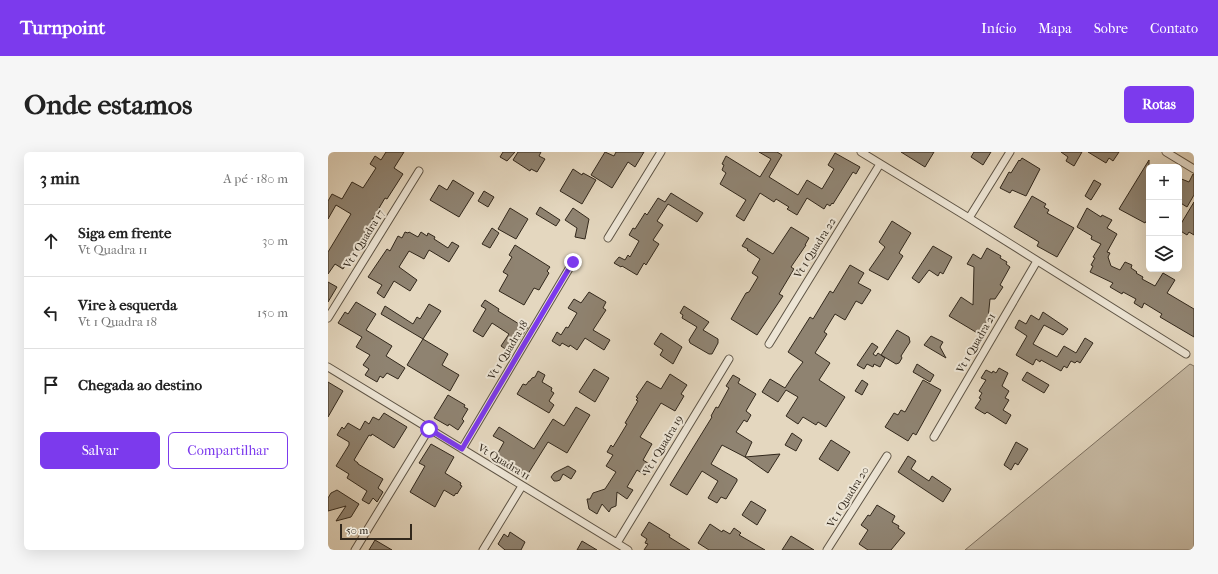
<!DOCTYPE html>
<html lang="pt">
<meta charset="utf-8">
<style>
body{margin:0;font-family:"IM FELL French Canon",serif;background:#f6f6f6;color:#222}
.controls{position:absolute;right:12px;top:12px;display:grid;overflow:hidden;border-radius:6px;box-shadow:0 4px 16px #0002}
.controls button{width:36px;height:36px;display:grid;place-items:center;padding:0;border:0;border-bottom:1px solid #e0e0e0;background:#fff;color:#222;font:20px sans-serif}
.scale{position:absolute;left:12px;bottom:10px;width:72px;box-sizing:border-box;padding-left:4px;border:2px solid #32281c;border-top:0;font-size:11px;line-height:14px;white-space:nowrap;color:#32281c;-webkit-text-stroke:3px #ede5d5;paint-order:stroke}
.stop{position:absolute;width:12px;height:12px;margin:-9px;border:3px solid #7c3aed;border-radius:50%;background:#fff}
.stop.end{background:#7c3aed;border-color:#fff;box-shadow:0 1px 4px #0008}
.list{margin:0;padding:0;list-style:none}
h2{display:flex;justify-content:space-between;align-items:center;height:52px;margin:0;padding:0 16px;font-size:17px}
h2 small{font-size:13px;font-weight:400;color:#767676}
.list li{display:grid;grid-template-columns:26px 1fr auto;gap:12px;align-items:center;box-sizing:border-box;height:72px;padding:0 16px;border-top:1px solid #e0e0e0}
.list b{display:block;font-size:15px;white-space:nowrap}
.list p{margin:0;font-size:13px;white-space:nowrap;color:#767676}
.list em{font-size:13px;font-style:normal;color:#767676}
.actions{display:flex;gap:8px;padding:12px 16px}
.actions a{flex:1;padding:9px 0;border:1px solid #7c3aed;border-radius:6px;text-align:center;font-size:14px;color:#7c3aed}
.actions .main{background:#7c3aed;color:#fff}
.icon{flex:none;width:22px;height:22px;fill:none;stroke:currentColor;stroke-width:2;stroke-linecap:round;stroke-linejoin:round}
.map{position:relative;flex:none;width:866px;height:398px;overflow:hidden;border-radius:6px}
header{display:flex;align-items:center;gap:24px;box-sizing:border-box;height:56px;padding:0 20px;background:#7c3aed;color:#fff}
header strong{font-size:19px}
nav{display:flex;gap:22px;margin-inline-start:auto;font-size:14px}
.intro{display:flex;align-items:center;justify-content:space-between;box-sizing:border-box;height:96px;padding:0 24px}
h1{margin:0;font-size:28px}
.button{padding:10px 18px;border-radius:6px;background:#7c3aed;color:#fff;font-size:14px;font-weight:700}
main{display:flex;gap:24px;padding:0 24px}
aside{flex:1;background:#fff;border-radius:6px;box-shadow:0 4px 16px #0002}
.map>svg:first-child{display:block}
.green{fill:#c6b9a3;stroke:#7c7060}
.building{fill:#8f8371;stroke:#32281c}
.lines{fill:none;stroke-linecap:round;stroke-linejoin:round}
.street-casing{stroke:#5e5445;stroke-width:9}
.street{stroke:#ede5d5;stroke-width:7}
.route{stroke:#7c3aed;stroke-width:5}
.labels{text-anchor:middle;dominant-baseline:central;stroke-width:4;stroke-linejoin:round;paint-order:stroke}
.street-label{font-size:11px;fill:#32281c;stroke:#ede5d5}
</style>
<header>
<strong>Turnpoint</strong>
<nav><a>Início</a><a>Mapa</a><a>Sobre</a><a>Contato</a></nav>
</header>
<div class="intro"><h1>Onde estamos</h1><a class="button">Rotas</a></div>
<main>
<aside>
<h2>3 min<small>A pé · 180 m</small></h2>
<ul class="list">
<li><svg class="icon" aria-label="ahead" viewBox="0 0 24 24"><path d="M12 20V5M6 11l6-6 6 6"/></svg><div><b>Siga em frente</b><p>Vt Quadra 11</p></div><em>30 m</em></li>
<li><svg class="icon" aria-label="left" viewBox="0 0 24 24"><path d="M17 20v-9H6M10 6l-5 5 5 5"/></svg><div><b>Vire à esquerda</b><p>Vt 1 Quadra 18</p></div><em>150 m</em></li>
<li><svg class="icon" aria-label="arrive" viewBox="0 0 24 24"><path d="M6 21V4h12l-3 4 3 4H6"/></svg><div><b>Chegada ao destino</b></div></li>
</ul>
<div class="actions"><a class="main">Salvar</a><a>Compartilhar</a></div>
</aside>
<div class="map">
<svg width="866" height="398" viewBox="0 0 866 398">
<rect width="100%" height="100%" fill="#e4d7bf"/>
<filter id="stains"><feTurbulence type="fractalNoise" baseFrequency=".005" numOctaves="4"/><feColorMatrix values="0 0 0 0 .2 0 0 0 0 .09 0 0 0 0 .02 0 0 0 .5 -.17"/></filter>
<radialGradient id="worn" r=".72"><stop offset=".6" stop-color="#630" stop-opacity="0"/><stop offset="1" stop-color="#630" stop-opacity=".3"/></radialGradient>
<!-- green -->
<path class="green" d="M862 212 866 214V398H637Z"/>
<!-- building -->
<path class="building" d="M58 0H76L66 16 75 22 59 47 57 46 15 117 7 112 0 122V100L23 62 8 53 0 67V49L4 42 14 47 24 30 35 36 48 16 42 12 47 4 53 8Z
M175 0H187L179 9 172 5Z
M190 0H213L211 4 217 7 209 20 203 17 202 19 185 8Z
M277 0 286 4 288 0H316L307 15 300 10 284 36 263 23Z
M431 0H449L454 3 441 25 470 43 479 28 494 37 506 17 500 13 507 1 532 15 528 22 525 20 505 52 504 51 502 54 499 52 496 57 479 46 469 63 459 57 461 55 448 47 446 50 432 41 416 69 408 64 418 48 392 32 398 21 394 18 396 13 394 12 398 4 432 25 443 7Z
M573 0H606L597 15Z
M646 0H663L655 13 643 5Z
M733 0H754L746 14 738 9 740 5Z
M760 0H791L785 9 781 6 778 11Z
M694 6 712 17 698 44 684 38 682 41 672 36 681 20 683 21 691 8 692 9Z
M821 8V65L817 71 791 57Z
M245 17 254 23 255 21 268 28 254 52 232 39Z
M865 22H866V43L859 55 851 50V26L861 30Z
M125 28 146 41 131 65 102 48 111 33 119 38Z
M766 28 773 32 763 48 757 44Z
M156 39 166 45 160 55 150 49Z
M343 41 375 61 369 70 340 52 329 69 335 73 325 88 331 92 318 113 316 111 309 123 294 114 293 115 286 111 291 105 297 108 300 103 302 105 311 89 301 83 305 76 307 77 317 61 319 63 330 46 337 50Z
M704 44 718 52 716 55 721 58 719 61 746 76 729 105 709 94 711 90 686 75Z
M866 50V83L861 80 859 83 851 78V75Z
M212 55 232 68 228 74 208 62Z
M182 56 200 67 188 87 170 77Z
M245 56 261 67 257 87 247 85 249 76 237 68Z
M759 56 773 65 774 63 784 68 779 76 789 82 779 100 782 101 780 105 783 114 792 118 797 110 804 113 803 116 809 120 808 121 815 125 814 127 827 134 835 121 847 128 839 141 866 157V185L832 165 834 162 816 151 814 156 806 151 808 147 795 140 794 142 782 135 785 131 762 120 765 114 763 113 767 106 765 105 773 92 763 87 764 84 749 75Z
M564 69 583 81 571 101 575 104 560 128 541 118 557 95 551 90Z
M463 75 481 86 477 93H478L463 115 466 117 451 142 455 144 429 183 403 167 418 141 421 140 430 125 424 121 432 107 419 98 420 97 414 94 419 86 445 102Z
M164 76 171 81 162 96 154 92Z
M77 80 80 81 81 80 90 85 93 80 99 84 100 81 107 85 106 87 120 96 124 90 131 94 121 110 101 98 96 107 81 99 71 115 89 128 82 139 66 129 56 146 49 141 54 133 40 125 59 97 62 99 70 84 74 86Z
M187 93 222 115 219 119 221 121 211 138 206 136 196 153 171 139 180 123 175 120 184 105 181 103Z
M605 94 624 105 615 122 612 120 610 124 601 118 591 131 584 126Z
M659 96 673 104 672 106 679 110 678 112 682 115 672 133 675 135 667 147H662L660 167 651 182 621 164 633 145 645 153 646 115 639 112 645 102 653 107Z
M522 113 536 121 530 131 543 138 534 152 528 149 517 168 507 162 496 180 499 182 487 201 502 211 491 228 517 245 498 275 490 270 488 273 475 265 470 272 458 264 470 245 458 238 450 250 434 240 442 227 457 236 466 222 475 210 460 200 482 165 485 167 502 139 505 141Z
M0 130 9 135 0 150Z
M261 140 278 150 275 156 278 158 265 178 282 188 276 198 257 186 249 198 242 193 241 195 234 191 232 194 224 189 229 180 233 183 238 175 240 176 249 161 240 156 246 147 253 151Z
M157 148 171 157 170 159 191 172 192 170 200 175 183 201 173 194 181 182 164 171 155 185 145 179 158 157 153 154Z
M28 150 48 162 38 178 64 194 58 204 77 216 70 227 59 221 55 226 52 224 49 230 37 223 41 217 35 213 42 203 28 195 34 185 10 171 17 160 20 162Z
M101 152 113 159 95 187 120 202 114 213 131 223 122 239 79 213 95 187 53 162 57 154 85 172 89 165 92 167Z
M356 154 381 170 375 178 390 187V191L384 202H381L362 191 361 188 369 175 354 166 355 163 352 161Z
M715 160 740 177 735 183 716 173 705 192 729 205 736 194 748 201 757 186 765 191 752 211 749 209 747 211 743 209 739 216 736 214 733 219 713 208 712 210 708 207 705 213 688 203 699 184 687 176 691 168 698 172 703 163 711 168Z
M569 178 581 185 582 190 573 204 574 206 571 211 568 212 553 203Z
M333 181 354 195 345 212 332 203 335 198 326 192Z
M603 184 615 190 612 195 618 206 596 193Z
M544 191 550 195 545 202 548 204 550 201 557 206 552 215 546 212 545 215 539 212 536 217 529 213Z
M589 212 606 223 602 230 585 220Z
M671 216 680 221 674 234 681 239 677 246 681 248 675 258 683 263 678 272 659 260 657 262 647 256 653 247 651 246 654 241 651 239 658 228 653 226 658 218 664 221 665 219 668 221Z
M266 217 281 226 267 250 251 240Z
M210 219 217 223 214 230 224 236 223 239 226 241 221 249 226 253 221 261 189 242 195 232 198 233 201 229H202L204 226 207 225Z
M699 220 721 233 716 241 694 228Z
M342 222 359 233 353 242 356 244 347 259 333 251 312 285 324 292 315 308 323 313 317 323 309 318 299 335 305 338 299 347 289 340 288 354 283 356 281 360 274 352 269 362 261 357 259 347H262L265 341 277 337 288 320 278 314 285 303 279 300 283 293 285 295 299 272 297 271 310 249 308 248 310 246 308 245 319 229 333 237Z
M405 223 412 227 410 231 428 242 418 259 423 263 419 270 416 268 408 280 424 290 417 305 394 293 383 312 409 327V329L398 347 393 345 389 351 380 346 390 329 374 319 359 343 342 333 384 265 383 264 388 255 390 256 401 236 398 234Z
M534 228 540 232 534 243 527 239Z
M595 228 613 238 588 283 585 281 580 289 557 275 566 261 570 263 573 258 577 260Z
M0 230 15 239 0 265Z
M120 243 137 253 136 255 140 257 134 267 136 269 130 278 121 272 120 274 106 266Z
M248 255 262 263 239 301 220 290 198 325 167 306 176 290 165 284 171 275 206 297 225 267 236 274Z
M56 261 79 275 66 296 44 282 43 284 41 283 26 308 30 311V312L55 327 50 336 55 340 49 350 45 346 41 352 34 348 39 339 19 326 21 322 8 314 21 293V290L9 283 14 275 16 277 20 271 32 278 37 269 41 272 45 265 51 268Z
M464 281 474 288 468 299 457 293Z
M503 288 522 300 510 319 491 307Z
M688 290 700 297 690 313 687 311 683 318 676 313Z
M103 292 126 305 117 321 133 331 132 333 134 334 129 342 128 341 126 344 116 338 107 355 82 340 97 314 91 311Z
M452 302 440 321 417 305Z
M580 304 588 309 583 317 601 329 604 324 623 337 615 350 570 320Z
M240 314 248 319 243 327 235 322 232 328 229 329H226L223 325 226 321Z
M9 338 31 352 23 365 8 369 18 354 0 359V346L3 341Z
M423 349 438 358 429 373 414 363Z
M549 353 567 364 564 370 571 374 570 376 577 381 563 398H540L531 392 540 378 533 373 540 363 542 364Z
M321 370 342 383 341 385 362 398H316L320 392 317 391 319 387 313 383Z
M382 372 394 380 395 378 402 382 406 376 413 381 411 383 437 398H381L370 391Z
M182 380 197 390 193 398H177L170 392 176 382 180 385Z
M463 384 486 398H454Z
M47 388 64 398H41Z
M254 389 269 398H249Z"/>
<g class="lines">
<defs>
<path id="street" d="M533 0 641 66 858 202
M838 0 866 17
M641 66 682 0
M280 86 333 0
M0 166 91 19
M441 192 552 12
M0 215 300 398
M606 285 709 109
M134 297 245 110
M289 391 401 207
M27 398 101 277
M155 398 194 334
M499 398 559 304"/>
</defs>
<!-- street casing -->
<use href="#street" class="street-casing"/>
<!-- street -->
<use href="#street" class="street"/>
</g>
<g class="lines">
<!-- route -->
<path class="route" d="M101 277 134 297 245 110"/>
</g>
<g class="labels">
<!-- street labels -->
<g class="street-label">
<text transform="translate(36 87) rotate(-58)">Vt 1 Quadra 17</text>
<text transform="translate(487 96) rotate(-58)">Vt 1 Quadra 22</text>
<text transform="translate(648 191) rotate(-60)">Vt 1 Quadra 21</text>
<text transform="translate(180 198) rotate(-59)">Vt 1 Quadra 18</text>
<text transform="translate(335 293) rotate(-59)">Vt 1 Quadra 19</text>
<text transform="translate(176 310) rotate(31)">Vt Quadra 11</text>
<text transform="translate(520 345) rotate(-58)">Vt 1 Quadra 20</text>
</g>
</g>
<rect width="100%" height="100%" filter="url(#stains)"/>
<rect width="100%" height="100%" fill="url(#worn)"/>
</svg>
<div class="controls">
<button>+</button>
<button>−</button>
<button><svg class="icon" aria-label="layers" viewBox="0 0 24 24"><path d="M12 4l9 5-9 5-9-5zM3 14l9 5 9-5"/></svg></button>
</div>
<div class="scale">50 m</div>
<div class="stop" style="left:101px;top:277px"></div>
<div class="stop end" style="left:245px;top:110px"></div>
</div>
</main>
